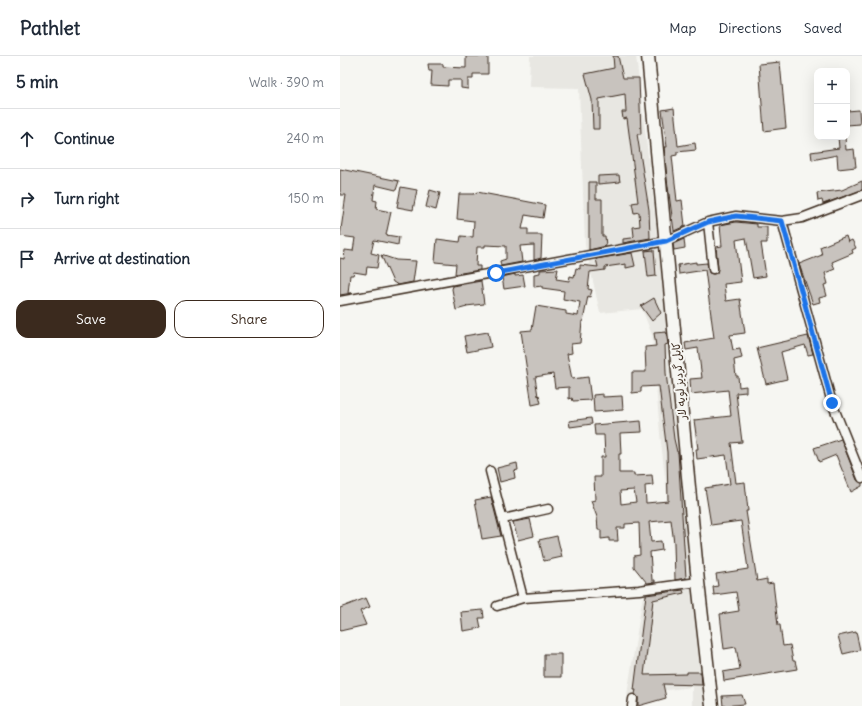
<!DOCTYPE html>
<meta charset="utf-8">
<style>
body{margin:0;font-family:Delius,"Playpen Sans Arabic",sans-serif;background:#f2f2f3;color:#1f2937}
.controls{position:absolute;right:12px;top:12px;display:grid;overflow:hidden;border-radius:8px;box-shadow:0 4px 16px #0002}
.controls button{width:36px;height:36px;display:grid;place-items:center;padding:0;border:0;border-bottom:1px solid #e0e1e3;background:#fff;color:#1f2937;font:20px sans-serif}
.stop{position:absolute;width:12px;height:12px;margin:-9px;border:3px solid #1a73e8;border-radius:50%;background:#fff}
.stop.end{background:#1a73e8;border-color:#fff;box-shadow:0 1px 4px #0008}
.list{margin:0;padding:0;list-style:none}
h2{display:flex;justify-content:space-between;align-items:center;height:52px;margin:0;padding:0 16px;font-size:17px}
h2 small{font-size:13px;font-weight:400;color:#747a83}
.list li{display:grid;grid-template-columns:26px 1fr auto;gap:12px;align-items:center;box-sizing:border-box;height:60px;padding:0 16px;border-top:1px solid #e0e1e3}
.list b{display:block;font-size:15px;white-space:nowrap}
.list em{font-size:13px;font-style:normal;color:#747a83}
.actions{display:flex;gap:8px;padding:12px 16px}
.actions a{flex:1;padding:9px 0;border:1px solid #3b2a1e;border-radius:12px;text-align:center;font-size:14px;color:#3b2a1e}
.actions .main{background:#3b2a1e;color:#fff}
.icon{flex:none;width:22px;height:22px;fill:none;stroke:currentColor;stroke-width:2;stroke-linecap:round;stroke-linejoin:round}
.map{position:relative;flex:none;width:522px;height:650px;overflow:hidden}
header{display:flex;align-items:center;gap:24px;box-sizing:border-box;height:56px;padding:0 20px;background:#fff;border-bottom:1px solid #e0e1e3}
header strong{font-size:19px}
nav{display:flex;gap:22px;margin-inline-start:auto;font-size:14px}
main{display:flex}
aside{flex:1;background:#fff}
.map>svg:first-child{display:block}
.built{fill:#e8e7e2}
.building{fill:#c8c3be;stroke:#3b2a1e;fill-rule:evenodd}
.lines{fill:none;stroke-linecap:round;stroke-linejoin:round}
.minor-casing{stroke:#3b2a1e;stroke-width:11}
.highway-casing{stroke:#3b2a1e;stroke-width:15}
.minor{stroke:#f6f6f2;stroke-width:8}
.highway{stroke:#f6f6f2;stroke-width:12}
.route{stroke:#1a73e8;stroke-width:5}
.labels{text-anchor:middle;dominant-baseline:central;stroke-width:4;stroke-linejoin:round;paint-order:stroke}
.street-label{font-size:11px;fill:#3b2a1e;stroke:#f6f6f2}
</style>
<header>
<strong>Pathlet</strong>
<nav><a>Map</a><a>Directions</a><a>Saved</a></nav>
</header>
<main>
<aside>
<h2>5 min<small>Walk · 390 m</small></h2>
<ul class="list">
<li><svg class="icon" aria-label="ahead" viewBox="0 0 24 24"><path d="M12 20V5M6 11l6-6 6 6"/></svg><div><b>Continue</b></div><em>240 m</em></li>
<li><svg class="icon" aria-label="right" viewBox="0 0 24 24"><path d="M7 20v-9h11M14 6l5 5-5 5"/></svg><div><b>Turn right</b></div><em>150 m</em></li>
<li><svg class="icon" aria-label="arrive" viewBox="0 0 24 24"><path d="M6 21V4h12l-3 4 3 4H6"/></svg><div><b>Arrive at destination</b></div></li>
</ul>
<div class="actions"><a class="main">Save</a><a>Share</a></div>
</aside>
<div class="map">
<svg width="522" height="650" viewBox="0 0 522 650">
<rect width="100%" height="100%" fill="#f6f6f2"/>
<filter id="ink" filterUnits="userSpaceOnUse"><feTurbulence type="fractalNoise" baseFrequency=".025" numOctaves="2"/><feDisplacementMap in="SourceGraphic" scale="8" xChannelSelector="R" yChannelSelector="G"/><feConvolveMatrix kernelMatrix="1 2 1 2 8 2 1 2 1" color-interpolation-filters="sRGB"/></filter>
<g filter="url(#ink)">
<!-- built -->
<path class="built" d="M190 0H296L314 149 356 540 370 650H352V631L287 639 304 533 337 526 320 377 312 279 302 253 260 257 245 189 239 32 189 31Z"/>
<!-- building -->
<path class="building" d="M126 0H148V18H133V23H128V33L121 32V24H108V30L91 29 92 15H89L88 8H103V11L126 12Z
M273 0H278L283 22H299L301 78H297L309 154 310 182 283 187V183L292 182 294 180 293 171 300 170 299 156 294 157 292 147 298 146 287 62 283 63 282 56H286L285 38 259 43V73H253L252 44 245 18 274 12Z
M440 6 446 72 424 75 419 8Z
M334 52 338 90 355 87 356 94 337 96V99L332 100 337 145 342 144 345 170 334 175 327 123 324 91H327L322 54Z
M519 54 520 68 507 69V55Z
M498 81H505L506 94 514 93 516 111 498 113 497 99 472 104 471 96 499 92Z
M0 113 59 125 56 134 35 129 33 144 37 145 36 153 51 156 46 179 59 181 58 189 34 184 31 197 39 199 37 212 27 211 26 218 14 216 13 219H10L8 237H12L0 239V202L4 203 5 194 13 195 15 182 0 180 6 139H0Z
M279 119 280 126 258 128V120Z
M522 125V134L483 148 482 144 478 145 477 137 502 134Z
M249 126H256V143H262V180H265L266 190 249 194Z
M61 131 77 134 73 154 57 151Z
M90 134 100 137 96 154 86 151Z
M137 136 205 149 203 162 185 159 182 173H188V179H202L201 202 194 204V189L180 190 182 206 161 210 160 205 166 203V190L145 189V191H137L136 210H140V214L115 218 116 208 95 206 97 183 120 186 121 180 133 181 134 165 117 163 119 138H134Z
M396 166 417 168V171H427V187H421L426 220 413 222 406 182 396 184 401 226 384 228 386 245 400 243 405 277 390 279 393 294 400 293 402 302 394 304 396 320H398L399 331 406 330V336L396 337 402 386 391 387 396 427 405 426 408 455H406L417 525 427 523V528L433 527 438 569H440L443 590 450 589 453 605H455L457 613 384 625 383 616 400 613 396 591 384 593 380 558 399 555 396 536 374 539 373 531 378 530 376 518 408 513 401 465 371 469 365 432 390 428 386 399 357 403 356 393H358L354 364 391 360 388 334 351 338 350 323 362 322 358 292 346 294 345 287 374 282 365 214 339 218 338 209 356 206V208L367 207 369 217 373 218 377 217 378 212 376 191 382 190 380 169Z
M506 180 508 186 512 184 516 192 512 194 513 197 492 206 495 213 485 217 488 228 484 229 487 240 479 242 480 246 473 248 459 208 482 199 480 191Z
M344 183 345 192 334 194 333 188Z
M314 194 316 220 308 221 305 195Z
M292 197 295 210 286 212V208L265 211V214L250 216 248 233 252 234 250 241 248 240 243 265H242L240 287 231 288 232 297 227 298 232 323 248 321 251 344 233 345 232 342 229 343V331L215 332 213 318 195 321 198 340 199 339 201 347 192 349 181 275 192 274 196 250 226 255V258L238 260 240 246 223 243 224 235 202 232V230L194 231V218L200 217V214L218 213 216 223 229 225 230 220 234 221 236 212 240 213V209L258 211 256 203Z
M41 199 56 204 76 205 73 226 58 229 53 226Z
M175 218V220L183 219 185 230 164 233 162 221Z
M141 225 144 248 126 250 127 251 116 254 112 233 113 230Z
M314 242 321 257 312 265 301 250Z
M148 276 151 291 127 296 124 280Z
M326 276 328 288 325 289 326 317 334 383 337 396H338L346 522 335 524 334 487 331 464 309 466 311 486 321 485 322 494 310 496 312 524H315V526L307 527 294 511V500L300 499 299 467 285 468V472H277L278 485H269V482L261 483V474H258L257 461 251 445 255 444 254 421H261V401H265L264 379H255L254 369 301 365 302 376 280 377 281 398H279V417H294V420L312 419 313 429 305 430 306 447 328 445 327 396 319 330 301 331V336L292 337V316H306L305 291 316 290 314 277ZM294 434 296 446 281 448 280 435Z
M468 280 473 298 468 299 465 289 441 296 447 323 426 328 417 292Z
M263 338V341L282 340 283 354 254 356 253 339Z
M251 362 252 368 230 371 229 365Z
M501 383 517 424 522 427V430L511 436 496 399 479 406 474 392Z
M177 407 178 414 174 415 175 422 160 426 157 412Z
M151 441 161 480 142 483 135 444Z
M190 463 194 480 178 484 173 466Z
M217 480 222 501 204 505 199 484Z
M343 534 344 537 313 544 304 619 347 618V616H361L362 629 323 628 326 642 298 650V641L295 638 296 634H294L306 539Z
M26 542 30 551 20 555 26 569 0 575V552Z
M143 554 144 562H139L141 572 123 575 121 556Z
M516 576 520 594 503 598 498 580Z
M204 598H221V621H204Z
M402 639 405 648 383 650 382 640Z"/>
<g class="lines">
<defs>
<path id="minor" d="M442 165 492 347 522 422
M368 166 373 213
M0 245 326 185 368 166 396 160 442 165 462 162 522 139
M150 415 183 542
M163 463 208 453
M157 550 183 542 299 534 358 526
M292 650 293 643"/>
<path id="highway" d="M308 0 358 526 372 650"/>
</defs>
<!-- minor casing -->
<use href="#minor" class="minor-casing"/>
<!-- highway casing -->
<use href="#highway" class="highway-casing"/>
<!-- minor -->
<use href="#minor" class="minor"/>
<!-- highway -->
<use href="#highway" class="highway"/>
</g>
</g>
<g class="lines" filter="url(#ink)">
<!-- route -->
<path class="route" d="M156 217 326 185 368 166 396 160 442 165 492 347"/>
</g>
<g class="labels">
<!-- street labels -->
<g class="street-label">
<text transform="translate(339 325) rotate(-95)">کابل گردیز لویه لار</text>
</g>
</g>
</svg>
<div class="controls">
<button>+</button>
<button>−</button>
</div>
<div class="stop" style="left:156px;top:217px"></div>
<div class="stop end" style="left:492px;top:347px"></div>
</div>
</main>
